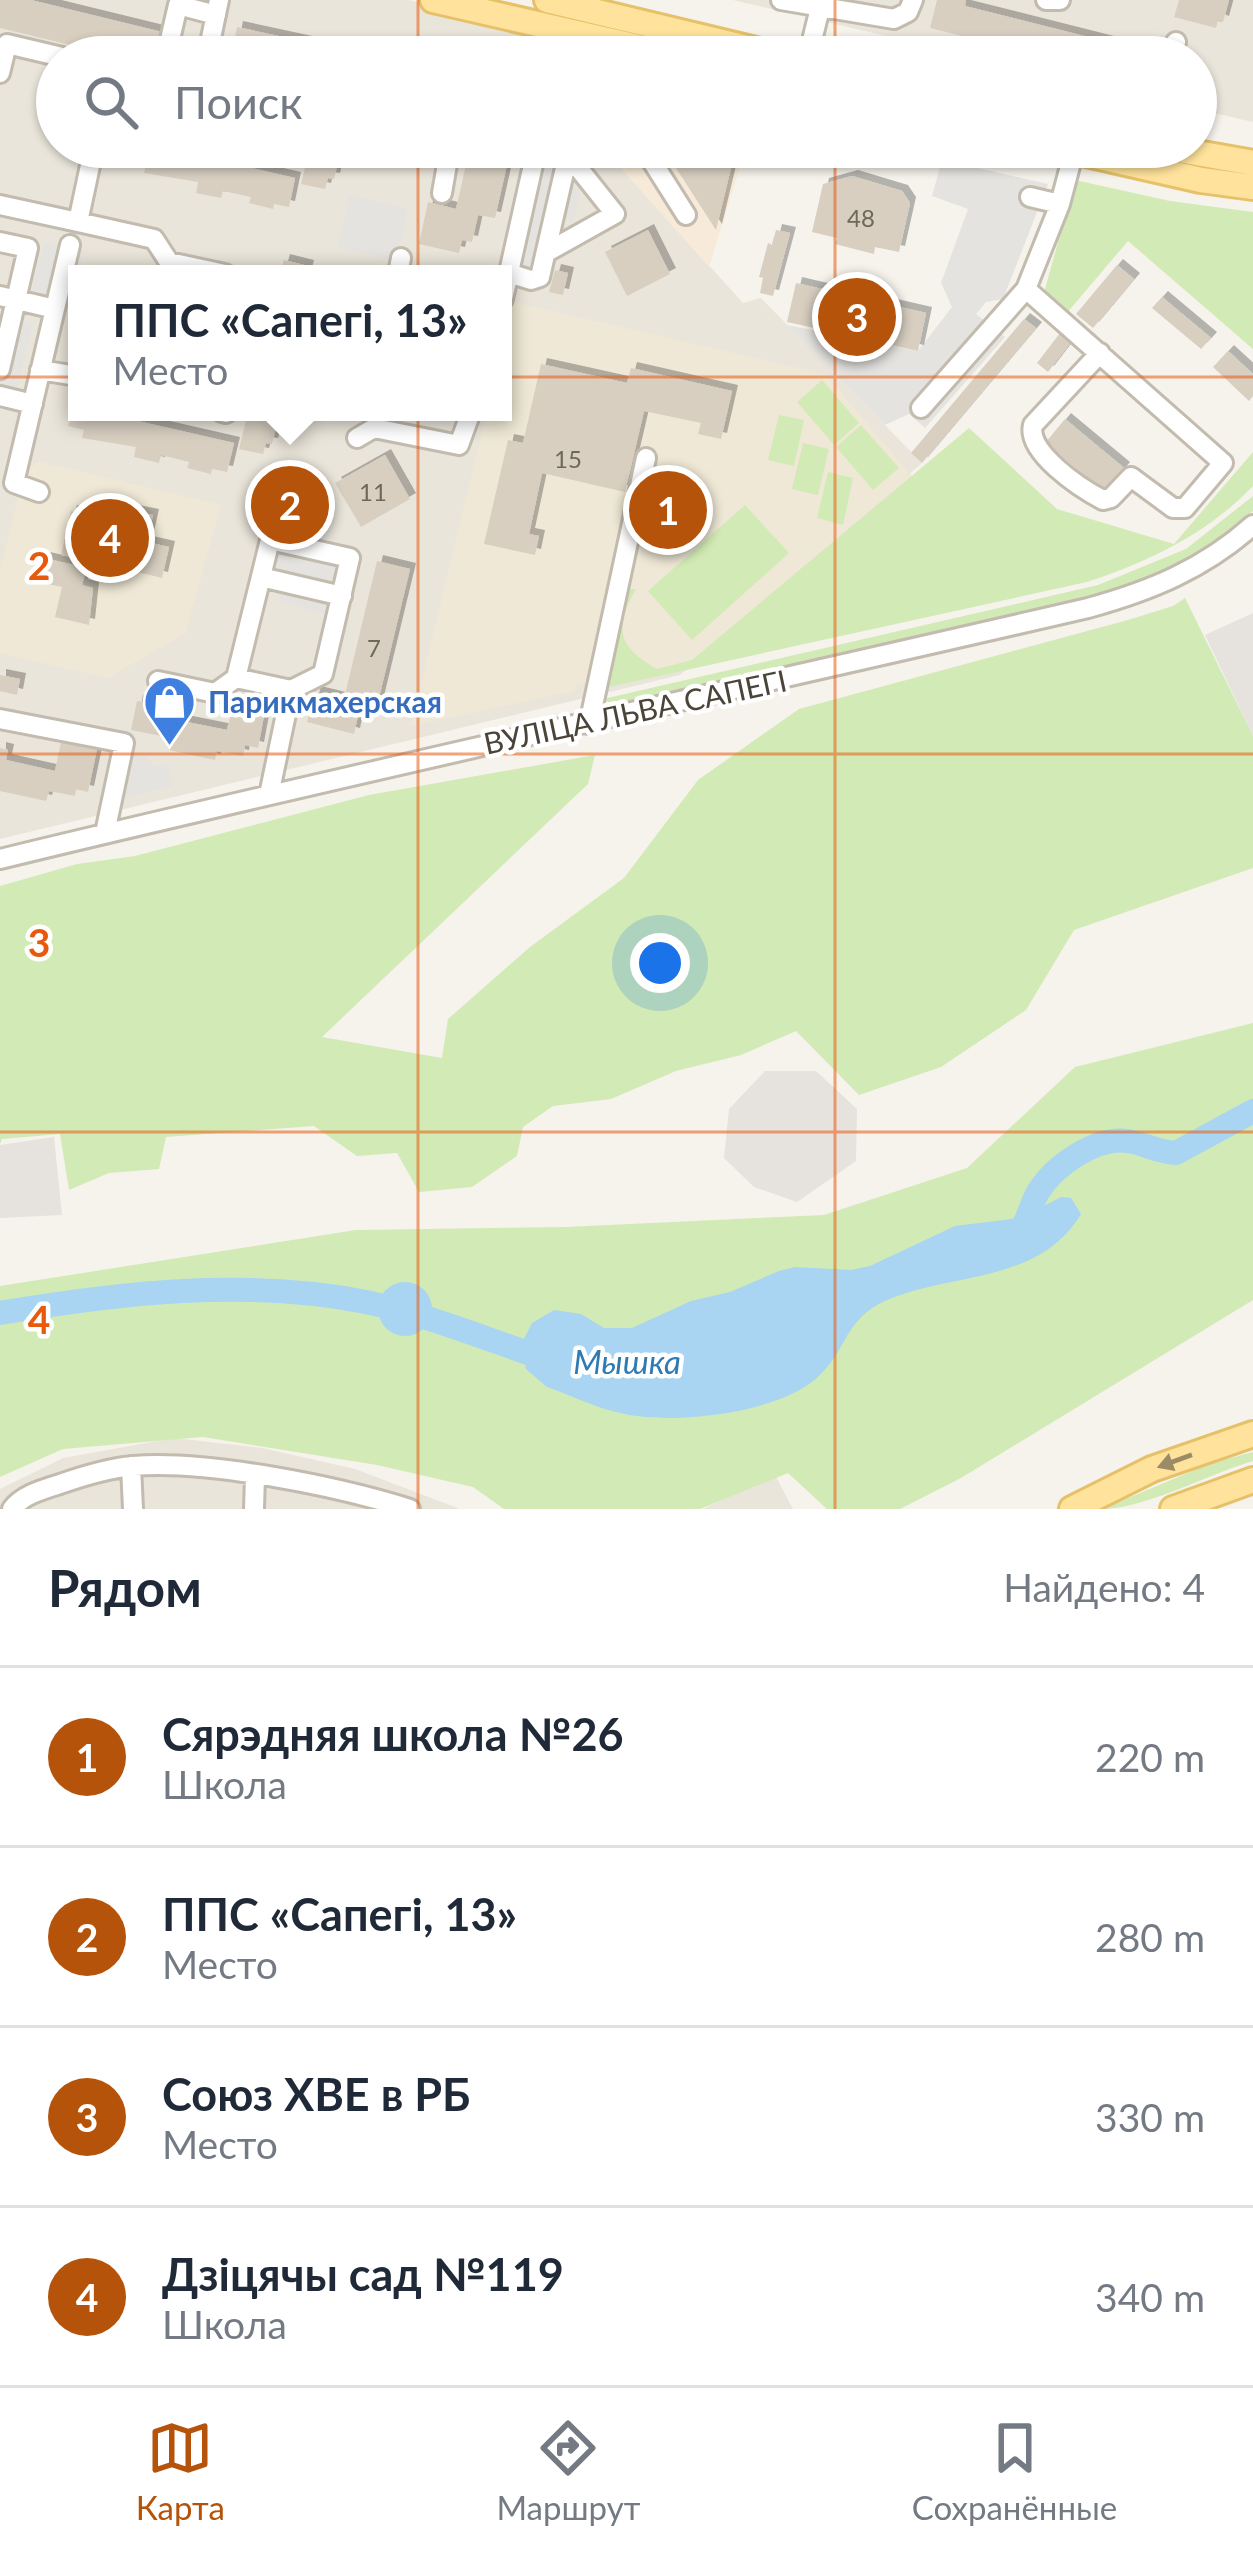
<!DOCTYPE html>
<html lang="ru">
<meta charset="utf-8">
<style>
body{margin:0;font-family:Lato,sans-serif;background:#f6f6f7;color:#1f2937}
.you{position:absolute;left:660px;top:963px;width:42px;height:42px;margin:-30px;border:9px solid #fff;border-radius:50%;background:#1a73e8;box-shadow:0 0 0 18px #1a73e833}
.badge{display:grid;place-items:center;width:78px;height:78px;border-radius:50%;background:#b45309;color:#fff;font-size:39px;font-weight:700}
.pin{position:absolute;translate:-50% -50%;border:6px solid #fff;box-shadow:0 3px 12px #0006}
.popup{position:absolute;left:68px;top:265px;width:444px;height:156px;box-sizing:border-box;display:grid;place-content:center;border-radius:0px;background:#fff;filter:drop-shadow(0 3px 9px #0005);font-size:39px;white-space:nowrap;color:#747a83}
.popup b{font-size:45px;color:#1f2937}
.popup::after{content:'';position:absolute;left:50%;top:100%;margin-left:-24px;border:24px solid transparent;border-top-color:#fff}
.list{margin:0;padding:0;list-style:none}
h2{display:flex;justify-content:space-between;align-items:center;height:156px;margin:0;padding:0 48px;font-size:51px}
h2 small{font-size:39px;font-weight:400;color:#747a83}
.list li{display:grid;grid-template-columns:78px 1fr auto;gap:36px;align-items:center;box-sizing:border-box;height:180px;padding:0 48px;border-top:3px solid #e0e1e3}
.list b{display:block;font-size:45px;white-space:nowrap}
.list p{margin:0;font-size:39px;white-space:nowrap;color:#747a83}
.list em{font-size:39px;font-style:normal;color:#747a83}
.icon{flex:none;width:66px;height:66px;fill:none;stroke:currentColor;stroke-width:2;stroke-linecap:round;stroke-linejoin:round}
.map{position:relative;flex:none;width:1253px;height:1509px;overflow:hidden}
.search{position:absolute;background:#fff;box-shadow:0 3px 9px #0004;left:36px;right:36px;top:36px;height:132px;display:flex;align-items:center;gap:30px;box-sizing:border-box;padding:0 42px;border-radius:66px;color:#747a83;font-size:45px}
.sheet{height:876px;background:#fff}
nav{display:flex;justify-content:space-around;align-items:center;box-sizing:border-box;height:168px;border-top:3px solid #e0e1e3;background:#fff;font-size:33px;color:#747a83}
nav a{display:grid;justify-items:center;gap:6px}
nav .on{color:#b45309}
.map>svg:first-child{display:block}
.residential{fill:#eae5da;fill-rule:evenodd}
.commercial{fill:#f7ead8}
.industrial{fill:#e6e2dd}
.education{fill:#efe8d6}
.green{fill:#d2eab5}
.parking{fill:#e5e3e0}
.water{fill:#a9d4f2}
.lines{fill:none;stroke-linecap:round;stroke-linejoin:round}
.river{stroke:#a9d4f2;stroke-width:24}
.building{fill:#d8cfc1;filter:url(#shadow)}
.minor-casing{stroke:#c2bbae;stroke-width:24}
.major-casing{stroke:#e6c16a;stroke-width:30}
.minor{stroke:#fff;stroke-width:18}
.major{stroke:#ffe39c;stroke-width:24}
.oneway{fill:#9c8c66}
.grid{fill:none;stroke:#e8590c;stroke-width:3;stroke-opacity:0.55}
.labels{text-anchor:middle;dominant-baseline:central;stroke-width:9;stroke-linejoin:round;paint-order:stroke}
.number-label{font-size:24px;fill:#6e675b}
.shop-label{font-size:30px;font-weight:bold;fill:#366cbe;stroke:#fff;text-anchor:start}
.street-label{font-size:30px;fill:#4b4439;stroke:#fff}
.water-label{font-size:33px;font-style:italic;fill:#2e7ab2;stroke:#fff}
.grid-label{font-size:39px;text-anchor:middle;font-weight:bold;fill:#e8590c;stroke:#fff;stroke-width:9;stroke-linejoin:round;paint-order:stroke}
</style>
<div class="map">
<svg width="1253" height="1509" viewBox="0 0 1253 1509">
<defs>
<filter id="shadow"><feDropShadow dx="6" dy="-6" stdDeviation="0" flood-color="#0004"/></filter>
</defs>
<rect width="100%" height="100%" fill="#f6f3ec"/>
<!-- residential -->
<path class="residential" d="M0 0H409L566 38 561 57H57V147H602L743 303 761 298 922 463 680 675 0 839ZM77 274H503V412H77Z
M733 0H1253V122L1196 109V57H975Z
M174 1438 262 1448 355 1469 460 1509H0V1489L63 1458Z
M775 1475 793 1509H703Z"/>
<!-- commercial -->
<path class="commercial" d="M602 147H746L709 267Z"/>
<!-- industrial -->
<path class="industrial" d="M1253 613V736L1205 635Z
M765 1071H816L857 1109 856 1161 797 1202 754 1187 724 1158 729 1109Z
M54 1137 62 1215 0 1218V1145Z"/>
<!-- education -->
<path class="education" d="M513 302 825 374 912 476 699 662 577 685 574 691 411 726 487 412H503V343Z
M40 462 221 505 185 634 107 678 0 653V570L25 470Z"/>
<!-- green -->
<path class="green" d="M1075 180 1170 201 1253 212V349L1128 241 1066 314 1044 293Z
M822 380 859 423 834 445 797 402Z
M779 415 804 420 794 466 768 460Z
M861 425 899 468 873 490 836 447Z
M969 428 1057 509 1174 544 1253 452V486C1207 534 1150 561 1087 582L604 688 627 589H636C614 627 617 647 657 669L692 660Z
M803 443 829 449 818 495 792 489Z
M828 472 853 478 843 525 817 518Z
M1253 496V511C1208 549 1162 575 1105 594L614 706 603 699 1098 585 1186 549Z
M745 505 789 553 692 640 648 591Z
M1185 598 1253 736V868L1074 930 1026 1010 941 1067 859 1095 796 1031 741 1055 676 1071 611 1099 553 1106 523 1127 517 1156 472 1187 419 1192 397 1153 357 1156 314 1126 166 1137 159 1169 109 1173 69 1190 60 1134 2 1139 0 1144V886L77 864 135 856 369 795 595 755 588 784 322 1037 442 1058 448 1019 530 947 624 878 698 780 799 709 1128 620 1173 606Z
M1253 1023V1300L961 1478 900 1509H827L788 1473 700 1509H504L473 1487 377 1465 203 1437 63 1449 0 1477V1286L356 1230 565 1227 824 1215 967 1168 1075 1067Z
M1253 1452V1461C1208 1474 1145 1509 1102 1509L1209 1464Z"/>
<!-- parking -->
<path class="parking" d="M536 150 568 159 564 177 582 183 573 222 551 218 540 277 510 269Z
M942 160 1048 184 1003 299 986 302 976 314 1005 337 925 428 909 414 885 425 787 325 918 351 952 307 941 283 968 209 932 196Z
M350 195 408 209 396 261 337 247Z
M44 242 84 251 72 300 32 290Z
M13 317 33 323 16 394 0 389V369Z
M292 526 327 536 325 547 344 551 328 615 279 601 281 589 267 584 279 536 289 538Z
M122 754 148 757 153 767 167 764 173 786 113 801Z"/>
<!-- water -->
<path class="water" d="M1061 1197 1071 1198 1081 1214C1038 1285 953 1271 885 1301 845 1319 847 1349 820 1375 782 1413 677 1425 625 1414 598 1409 573 1396 547 1387L526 1369 522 1343 532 1323 554 1310 581 1314 604 1328H632L691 1301 730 1292 779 1271 795 1267 851 1270 870 1266 955 1226 1021 1218Z
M378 1309a27 27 0 1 1 54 0a27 27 0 1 1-54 0Z"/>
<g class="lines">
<!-- river -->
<path class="river" d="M1006 1233 1022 1228C1029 1217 1031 1204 1038 1192 1054 1166 1096 1136 1128 1141 1145 1144 1158 1152 1176 1153L1253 1111
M0 1313C119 1293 246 1278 366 1302 430 1315 489 1341 550 1360"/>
</g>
<!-- building -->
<path class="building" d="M0 0H31L166 33 160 57H120L0 28Z
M937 0H966L965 6 1108 42 1104 57H1046L930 28Z
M1179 0H1229L1223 22 1218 20 1216 28 1174 17Z
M237 27 367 55V57H231Z
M133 147H187L192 148 191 154 295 178 289 207 274 204 273 209 249 203 251 197 223 191 221 198 196 193 198 182 144 173 146 165 130 161Z
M310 147 341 150 334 179 328 178 325 189 301 184Z
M470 147H511L495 218 478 215 472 242 462 240 459 253 419 244 428 202 456 209Z
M708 147H736L716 230 676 168Z
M852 176 902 191 910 203 899 252 875 247 874 254 835 244 837 238 812 232 823 184Z
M648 230 670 274 627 296 605 252Z
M776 230 790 233 773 296 760 293 763 278 759 277 768 243 772 245Z
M284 260 308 266 306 274H280Z
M1117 265 1134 279 1093 328 1076 314Z
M555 270 568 273 563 295 549 292Z
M796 283 926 313 918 351 787 322Z
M1162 297 1211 338 1201 349 1152 308Z
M1024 319 1036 328 922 463 911 453Z
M1060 333 1071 342 1048 372 1037 363Z
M1228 351 1253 374V396L1249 401 1213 367Z
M541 364 627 383 631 368 732 391 721 439 698 434 701 423 644 411 625 492 542 473 529 534 539 536 535 555 484 544 508 440 523 443Z
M75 393 77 412H126L130 413 129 419 234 443 227 472 212 469 211 474 187 468 189 462 161 455 159 463 134 457 136 447 82 438 84 430 68 426Z
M248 412 279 415 272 444 266 443 263 454 239 449Z
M1065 419 1124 468 1104 492 1045 443Z
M385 455 410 499 361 527 335 483Z
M283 492 302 497 297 517 278 513Z
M71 511 109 520 105 538 113 540 120 512 131 515 133 511 153 515 147 542 169 547 162 578 129 570 133 556 106 550 103 565 88 562 82 585 93 588 89 625 55 617 62 587 38 582 44 558 74 565 76 558 61 555Z
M377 561 410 569 377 706 361 702 354 734 307 722 315 692 344 699Z
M0 675 20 679 17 695 0 691Z
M234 699 266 705 258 748 245 745 243 756 217 751 215 760 169 750 171 738 131 730 137 701 179 709 177 720 227 730Z
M61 742 97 749 88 792 76 789 75 796 49 791 46 801 0 791V748L8 750 6 760 55 771Z"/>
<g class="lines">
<defs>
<path id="minor" d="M781 0 894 19 908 12 913 0
M1046 0H1060
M166 57 178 5 216 15
M207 57 219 0
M557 57 563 29
M808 57 820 8
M1172 57 1176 42
M0 73 7 44 62 57
M643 147 686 215
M1074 151 1060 204 1026 289 1223 463 1185 508H1173L1131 477 1111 498 1103 500C1080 488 1026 452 1033 425L1100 353
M442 193 450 147
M1030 197 1060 204
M0 205 78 222 94 147
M78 222 154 239 169 262 225 274
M0 242 28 248 0 369
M547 252 615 214 568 155
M509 273 531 280 540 277 568 155 563 147
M398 274 401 258
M0 296 55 309
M503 299 537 147
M40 370 77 376
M0 396 33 404
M921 408 1026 289
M222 412 226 413
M357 438 374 428 459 445 471 412
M39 492 14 483 70 245
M261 577 342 596
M158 681 215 693 236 678 291 690 323 674 350 558 270 540 236 678
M0 719 124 743 105 833
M589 724 646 458
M269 795 291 690
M0 859C362 771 725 692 1088 608 1150 591 1204 569 1253 525
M131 1466 133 1509
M12 1509C22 1495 44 1489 60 1484 83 1476 109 1468 133 1466 208 1460 337 1486 410 1509
M254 1509 255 1476"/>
<path id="major" d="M433 0 681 57
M547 0 785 57
M1056 147 1201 180 1253 187
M1163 147 1253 163
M1072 1509 1152 1469 1253 1434
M1173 1509 1253 1480"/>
</defs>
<!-- minor casing -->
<use href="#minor" class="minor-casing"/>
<!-- major casing -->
<use href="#major" class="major-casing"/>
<!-- minor -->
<use href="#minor" class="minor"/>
<!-- major -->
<use href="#major" class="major"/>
</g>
<!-- one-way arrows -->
<defs><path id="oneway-solid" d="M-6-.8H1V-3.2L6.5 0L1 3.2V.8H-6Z" transform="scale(3)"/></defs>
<use class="oneway" href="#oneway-solid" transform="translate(1175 1461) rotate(160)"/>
<!-- grid -->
<path class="grid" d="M418 0V57M835 0V57M418 147V1509M835 147V1509M0 377H1253M0 754H1253M0 1132H1253"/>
<!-- icons -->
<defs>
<symbol id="shop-pin" viewBox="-11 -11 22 30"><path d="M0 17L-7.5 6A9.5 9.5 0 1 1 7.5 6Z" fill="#3f7fe0" stroke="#fff"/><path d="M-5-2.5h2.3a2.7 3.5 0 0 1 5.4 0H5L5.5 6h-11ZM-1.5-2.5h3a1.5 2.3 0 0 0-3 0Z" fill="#fff"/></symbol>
</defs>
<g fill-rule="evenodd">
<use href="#shop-pin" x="140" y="672" width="59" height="81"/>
</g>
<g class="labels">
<!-- number labels -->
<g class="number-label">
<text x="861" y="217">48</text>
<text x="568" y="458">15</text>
<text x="373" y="491">11</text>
<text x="374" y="647">7</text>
</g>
<!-- shop labels -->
<g class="shop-label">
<text x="208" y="701">Парикмахерская</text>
</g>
<!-- street labels -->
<g class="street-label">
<text transform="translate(635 711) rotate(-12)">ВУЛІЦА ЛЬВА САПЕГІ</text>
</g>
<!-- water labels -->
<g class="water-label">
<text x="627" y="1361">Мышка</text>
</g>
</g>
<g class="grid-label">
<text x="39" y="580">2</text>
<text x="39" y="957">3</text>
<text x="39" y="1334">4</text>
</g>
</svg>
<div class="you"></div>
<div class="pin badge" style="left:668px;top:510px">1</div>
<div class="pin badge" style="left:290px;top:505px">2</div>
<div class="popup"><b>ППС «Сапегі, 13»</b>Место</div>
<div class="pin badge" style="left:857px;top:317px">3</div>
<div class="pin badge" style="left:110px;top:538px">4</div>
<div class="search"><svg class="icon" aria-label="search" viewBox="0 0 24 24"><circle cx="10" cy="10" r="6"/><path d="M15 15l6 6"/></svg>Поиск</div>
</div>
<section class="sheet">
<h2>Рядом<small>Найдено: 4</small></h2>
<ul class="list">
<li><span class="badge">1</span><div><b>Сярэдняя школа №26</b><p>Школа</p></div><em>220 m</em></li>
<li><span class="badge">2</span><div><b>ППС «Сапегі, 13»</b><p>Место</p></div><em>280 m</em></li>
<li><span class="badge">3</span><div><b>Союз ХВЕ в РБ</b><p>Место</p></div><em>330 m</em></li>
<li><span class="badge">4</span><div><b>Дзіцячы сад №119</b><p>Школа</p></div><em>340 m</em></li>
</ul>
</section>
<nav>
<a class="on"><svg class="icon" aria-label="map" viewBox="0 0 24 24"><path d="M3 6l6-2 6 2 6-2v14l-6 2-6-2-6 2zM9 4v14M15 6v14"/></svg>Карта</a>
<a><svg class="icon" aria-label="directions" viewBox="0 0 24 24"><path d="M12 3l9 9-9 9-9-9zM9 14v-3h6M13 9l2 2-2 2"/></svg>Маршрут</a>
<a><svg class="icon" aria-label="saved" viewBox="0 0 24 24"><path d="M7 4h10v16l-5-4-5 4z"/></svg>Сохранённые</a>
</nav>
